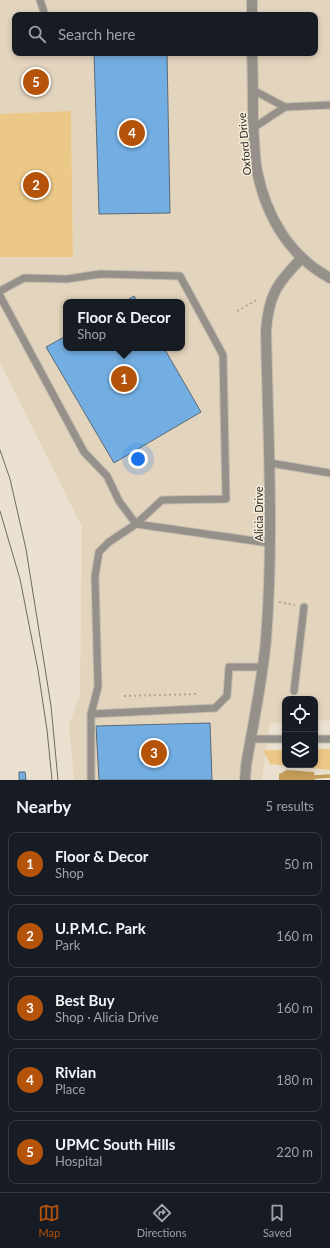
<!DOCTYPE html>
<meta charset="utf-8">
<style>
body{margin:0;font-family:Lato,sans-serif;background:#242831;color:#f1f3f6}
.controls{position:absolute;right:12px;bottom:12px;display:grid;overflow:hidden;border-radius:8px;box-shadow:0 2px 6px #0003}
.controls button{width:36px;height:36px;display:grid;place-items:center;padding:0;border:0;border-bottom:1px solid #363941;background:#171b24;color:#f1f3f6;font:20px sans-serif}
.you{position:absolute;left:138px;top:459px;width:14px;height:14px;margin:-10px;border:3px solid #fff;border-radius:50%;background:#1a73e8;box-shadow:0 0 0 6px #1a73e833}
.badge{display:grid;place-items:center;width:26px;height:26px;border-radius:50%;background:#b45309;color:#fff;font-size:13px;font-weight:700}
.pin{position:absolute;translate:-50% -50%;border:2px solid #fff;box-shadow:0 1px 4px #0006}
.popup{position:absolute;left:63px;top:299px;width:122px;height:52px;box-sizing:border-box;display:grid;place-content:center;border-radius:8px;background:#171b24;filter:drop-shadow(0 1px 3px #0005);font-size:13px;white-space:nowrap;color:#9ea1a6}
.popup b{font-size:15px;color:#f1f3f6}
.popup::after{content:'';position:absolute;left:50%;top:100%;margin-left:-8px;border:8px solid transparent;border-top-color:#171b24}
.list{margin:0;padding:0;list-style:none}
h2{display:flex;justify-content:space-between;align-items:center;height:52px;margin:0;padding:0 16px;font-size:17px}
h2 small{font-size:13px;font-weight:400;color:#9ea1a6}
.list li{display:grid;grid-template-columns:26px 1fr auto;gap:12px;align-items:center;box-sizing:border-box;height:64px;margin:0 8px 8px;padding:0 8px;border:1px solid #363941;border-radius:8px}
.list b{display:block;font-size:15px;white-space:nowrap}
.list p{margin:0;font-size:13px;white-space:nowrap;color:#9ea1a6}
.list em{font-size:13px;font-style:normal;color:#9ea1a6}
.icon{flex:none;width:22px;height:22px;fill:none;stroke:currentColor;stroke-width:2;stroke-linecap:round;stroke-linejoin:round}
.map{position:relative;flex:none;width:330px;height:780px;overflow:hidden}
.search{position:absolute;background:#171b24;box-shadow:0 2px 6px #0003;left:12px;right:12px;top:12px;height:44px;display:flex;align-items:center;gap:10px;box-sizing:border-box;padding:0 14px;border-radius:8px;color:#9ea1a6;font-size:15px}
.sheet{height:412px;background:#171b24}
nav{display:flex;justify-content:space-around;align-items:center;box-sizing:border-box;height:56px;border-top:1px solid #363941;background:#171b24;font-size:11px;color:#9ea1a6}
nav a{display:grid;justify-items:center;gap:2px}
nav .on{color:#b45309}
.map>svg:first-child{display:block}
.built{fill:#e2d4bd;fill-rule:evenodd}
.green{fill:#ecc888}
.water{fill:#c39d57}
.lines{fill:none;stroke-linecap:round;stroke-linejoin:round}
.stream{stroke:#c39d57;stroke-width:3.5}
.building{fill:#73aee3;stroke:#5b6975}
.service-casing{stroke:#c4bbad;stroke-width:9}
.minor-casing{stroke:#c4bbad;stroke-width:12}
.tertiary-casing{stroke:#c4bbad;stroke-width:12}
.path{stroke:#afa79a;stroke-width:2;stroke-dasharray:2 3;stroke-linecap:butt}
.service{stroke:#95918a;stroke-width:7}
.minor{stroke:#95918a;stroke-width:10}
.tertiary{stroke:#95918a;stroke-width:10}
.tram{stroke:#6f695f;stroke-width:1}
.labels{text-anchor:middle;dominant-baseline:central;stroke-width:3;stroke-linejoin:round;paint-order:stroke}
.street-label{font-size:11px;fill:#2d2923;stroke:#f7eddc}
</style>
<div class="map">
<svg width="330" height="780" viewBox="0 0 330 780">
<rect width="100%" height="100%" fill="#eae0cf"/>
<!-- built -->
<path class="built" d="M0 0H330V720L315 721V699H285V722L270 723 262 780H74L69 725 80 694 82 527 0 362V257L73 256 71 112 0 114ZM15 15H315V53H15ZM66 302H182V348H66Z"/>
<!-- green -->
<path class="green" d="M71 111 73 257H0V114Z
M315 749H330V770L270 764 263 750H285V765H315Z"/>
<!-- water -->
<path class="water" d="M287 770 314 772 315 780H279V774Z"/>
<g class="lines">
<!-- stream -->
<path class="stream" d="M314 777 330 776"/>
</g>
<!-- building -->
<path class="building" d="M94 53H167L170 213 99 214Z
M134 296 138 302H124Z
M66 336V348H164L201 412 114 463 46 347Z
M210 723 212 780H99L96 726Z
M19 772H25L26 780H19Z"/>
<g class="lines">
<defs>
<path id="service" d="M40 0 45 15
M253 90 285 107 330 105
M253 128 285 107
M0 291 24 278 67 279 100 274 180 276 223 355 226 499 162 500 136 524 119 501 107 476 84 452 0 296
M270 463 330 473
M294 691 304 607
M91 714 98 687 95 576 99 552 109 542 136 524 269 543
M251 739H285
M315 739H330
M91 780V714L215 708 227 696 229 667H263"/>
<path id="minor" d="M245 780 246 766C253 724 262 683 266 640 274 538 268 434 266 332 268 296 277 283 302 258"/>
<path id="tertiary" d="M252 15V0
M252 53C253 75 253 98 253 120 254 137 254 155 257 171 266 216 289 256 330 278"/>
</defs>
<!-- service casing -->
<use href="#service" class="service-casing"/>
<!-- minor casing -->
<use href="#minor" class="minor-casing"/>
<!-- tertiary casing -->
<use href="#tertiary" class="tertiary-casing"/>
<!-- path -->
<path class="path" d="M237 311 257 300
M279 602 295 605
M124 696 196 694"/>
<!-- service -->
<use href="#service" class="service"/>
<!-- minor -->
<use href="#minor" class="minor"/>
<!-- tertiary -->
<use href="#tertiary" class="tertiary"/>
<!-- tram -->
<path class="tram" d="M0 450 10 479 26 549 51 706 58 780
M0 511 20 579 38 670 47 730 52 780"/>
</g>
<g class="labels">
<!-- street labels -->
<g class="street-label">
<text transform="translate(244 144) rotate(-95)">Oxford Drive</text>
<text transform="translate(258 514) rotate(-90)">Alicia Drive</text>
</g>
</g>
</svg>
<div class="controls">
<button><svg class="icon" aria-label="locate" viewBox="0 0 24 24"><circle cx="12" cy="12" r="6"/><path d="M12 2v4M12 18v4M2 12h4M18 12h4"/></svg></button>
<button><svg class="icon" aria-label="layers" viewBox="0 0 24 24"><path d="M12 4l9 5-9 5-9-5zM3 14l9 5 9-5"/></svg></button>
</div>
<div class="you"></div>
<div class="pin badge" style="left:124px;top:379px">1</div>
<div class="popup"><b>Floor &amp; Decor</b>Shop</div>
<div class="pin badge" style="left:36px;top:185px">2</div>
<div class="pin badge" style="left:154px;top:753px">3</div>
<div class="pin badge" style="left:132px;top:133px">4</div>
<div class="pin badge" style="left:36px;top:82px">5</div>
<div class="search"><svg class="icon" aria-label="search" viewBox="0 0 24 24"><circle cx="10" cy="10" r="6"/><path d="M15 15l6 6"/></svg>Search here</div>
</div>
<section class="sheet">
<h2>Nearby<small>5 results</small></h2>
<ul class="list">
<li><span class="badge">1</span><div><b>Floor &amp; Decor</b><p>Shop</p></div><em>50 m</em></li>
<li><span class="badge">2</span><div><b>U.P.M.C. Park</b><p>Park</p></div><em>160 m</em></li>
<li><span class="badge">3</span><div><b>Best Buy</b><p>Shop · Alicia Drive</p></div><em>160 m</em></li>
<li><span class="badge">4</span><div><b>Rivian</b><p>Place</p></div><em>180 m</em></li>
<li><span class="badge">5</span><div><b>UPMC South Hills</b><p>Hospital</p></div><em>220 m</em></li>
</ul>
</section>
<nav>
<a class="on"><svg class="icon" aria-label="map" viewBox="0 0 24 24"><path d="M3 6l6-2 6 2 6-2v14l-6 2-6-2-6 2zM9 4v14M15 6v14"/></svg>Map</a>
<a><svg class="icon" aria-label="directions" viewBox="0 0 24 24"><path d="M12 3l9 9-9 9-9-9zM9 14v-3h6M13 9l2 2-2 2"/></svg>Directions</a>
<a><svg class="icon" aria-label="saved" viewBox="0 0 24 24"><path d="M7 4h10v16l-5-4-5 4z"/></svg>Saved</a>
</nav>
